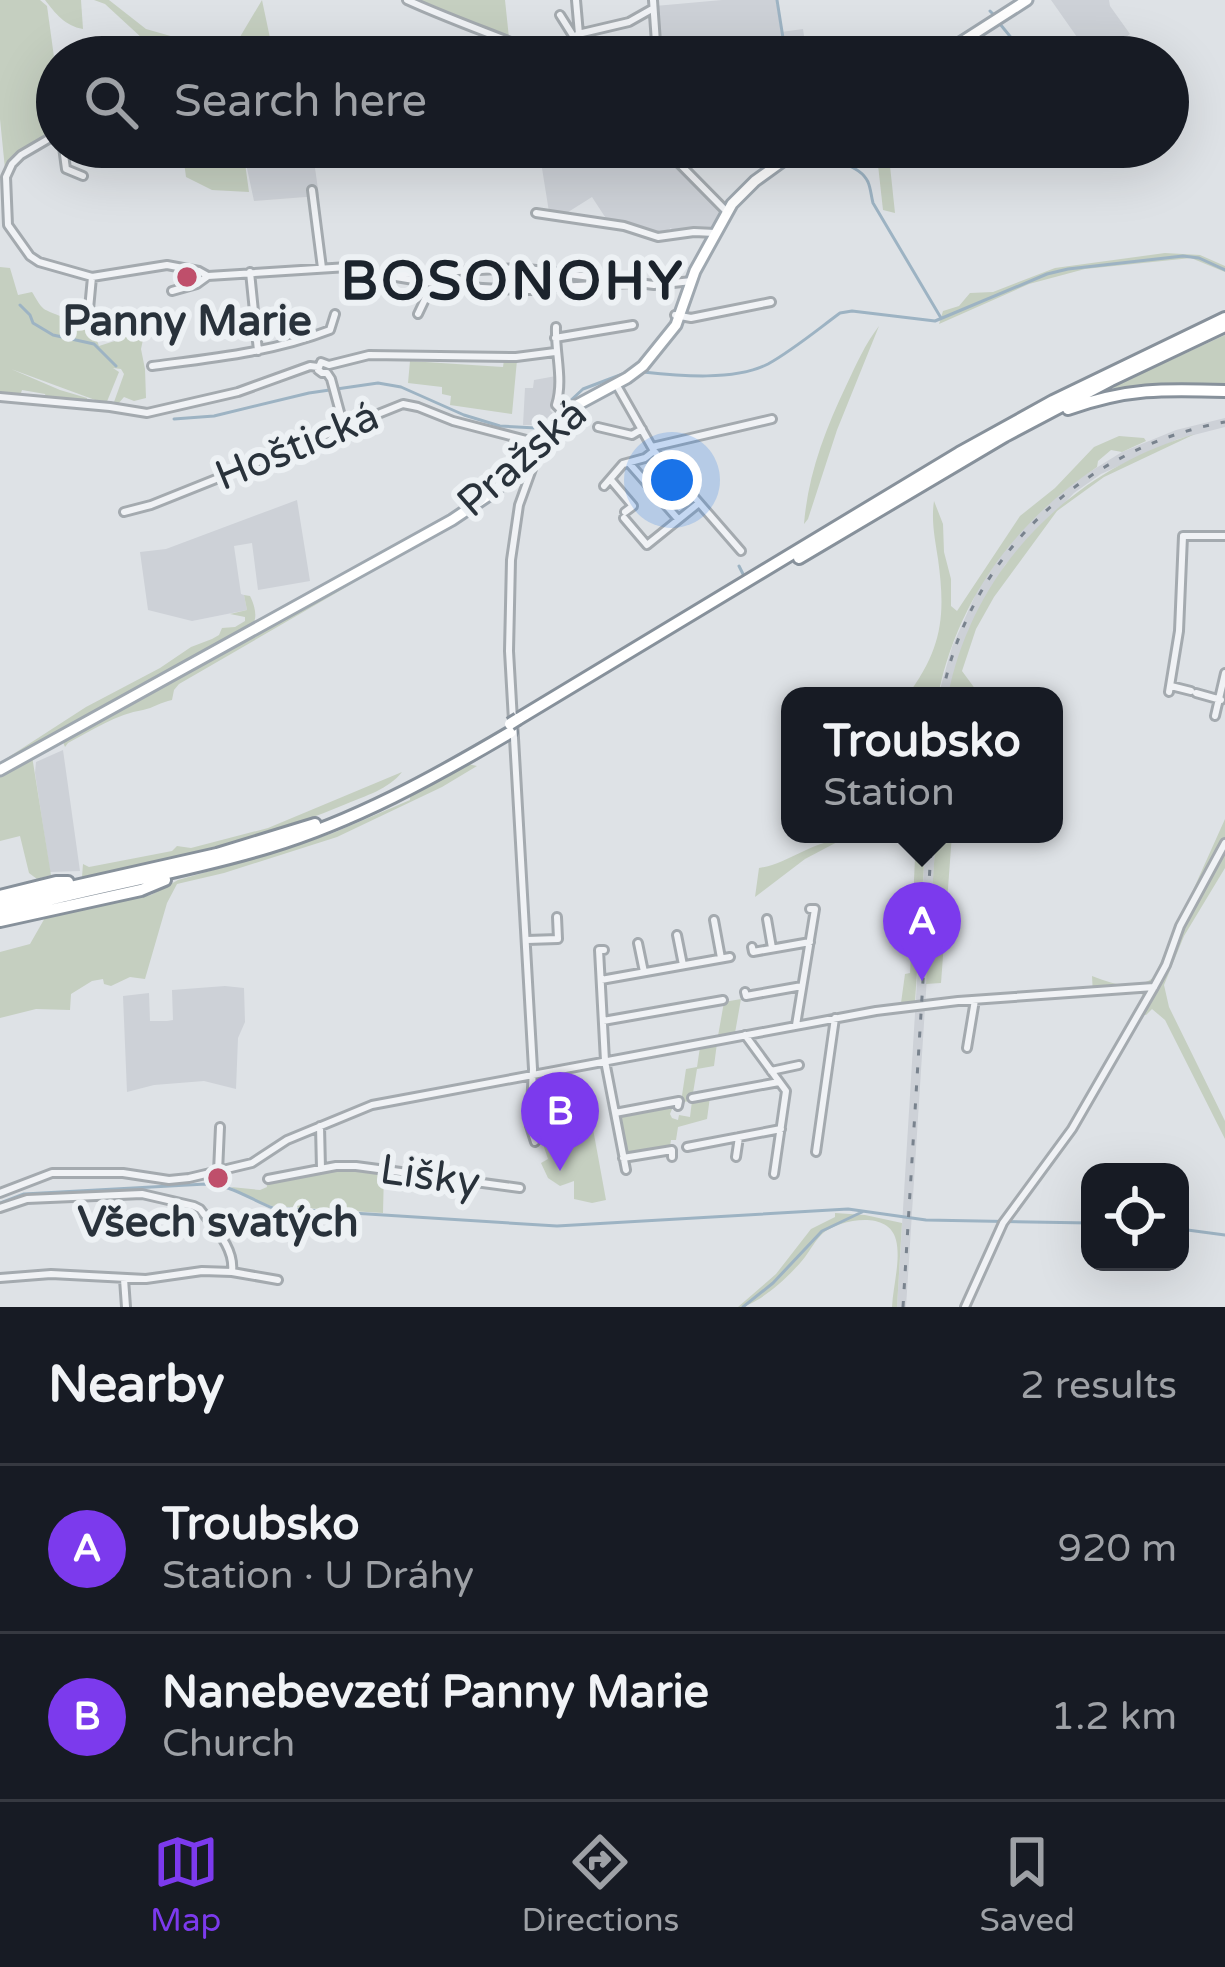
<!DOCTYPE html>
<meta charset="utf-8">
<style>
body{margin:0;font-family:"Varela Round",sans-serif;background:#20242c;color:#f1f3f6}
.controls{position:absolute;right:36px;bottom:36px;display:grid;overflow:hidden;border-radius:24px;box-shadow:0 12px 48px #0002}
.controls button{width:108px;height:108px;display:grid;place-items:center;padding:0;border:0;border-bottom:3px solid #363941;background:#171b24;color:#f1f3f6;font:60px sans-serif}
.you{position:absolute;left:672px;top:480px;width:42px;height:42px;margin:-30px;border:9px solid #fff;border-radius:50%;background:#1a73e8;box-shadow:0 0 0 18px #1a73e833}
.badge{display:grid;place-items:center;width:78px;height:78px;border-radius:50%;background:#7c3aed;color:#fff;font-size:39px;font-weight:700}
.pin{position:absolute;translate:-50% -99px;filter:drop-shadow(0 3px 6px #0008)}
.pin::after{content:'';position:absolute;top:63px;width:42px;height:36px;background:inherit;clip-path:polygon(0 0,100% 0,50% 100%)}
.popup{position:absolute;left:781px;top:687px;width:282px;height:156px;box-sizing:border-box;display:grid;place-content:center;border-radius:24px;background:#171b24;filter:drop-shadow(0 3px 9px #0005);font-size:39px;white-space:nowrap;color:#9ea1a6}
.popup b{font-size:45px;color:#f1f3f6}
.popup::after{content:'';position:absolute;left:50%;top:100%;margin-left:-24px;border:24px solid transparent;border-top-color:#171b24}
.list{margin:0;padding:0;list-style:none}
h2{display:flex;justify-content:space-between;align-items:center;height:156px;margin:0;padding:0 48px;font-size:51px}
h2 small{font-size:39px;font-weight:400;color:#9ea1a6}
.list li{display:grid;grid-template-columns:78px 1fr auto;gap:36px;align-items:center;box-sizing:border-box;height:168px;padding:0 48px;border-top:3px solid #363941}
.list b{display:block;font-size:45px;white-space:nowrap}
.list p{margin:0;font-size:39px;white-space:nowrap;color:#9ea1a6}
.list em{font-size:39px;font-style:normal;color:#9ea1a6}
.icon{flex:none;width:66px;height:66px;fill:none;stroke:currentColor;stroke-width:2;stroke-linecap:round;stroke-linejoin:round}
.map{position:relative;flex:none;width:1225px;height:1307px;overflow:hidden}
.search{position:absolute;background:#171b24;box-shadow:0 12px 48px #0002;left:36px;right:36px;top:36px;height:132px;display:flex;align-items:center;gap:30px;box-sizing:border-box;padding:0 42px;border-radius:66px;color:#9ea1a6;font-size:45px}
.sheet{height:492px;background:#171b24}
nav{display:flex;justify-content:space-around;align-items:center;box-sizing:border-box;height:168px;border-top:3px solid #363941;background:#171b24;font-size:33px;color:#9ea1a6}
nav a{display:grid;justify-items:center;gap:6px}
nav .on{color:#7c3aed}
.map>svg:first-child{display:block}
.built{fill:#cdd1d7}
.green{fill:#c5cfc0}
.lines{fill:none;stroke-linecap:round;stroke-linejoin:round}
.stream{stroke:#9db3c3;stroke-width:3}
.minor-casing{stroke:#a4aaaf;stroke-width:12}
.major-casing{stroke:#9fa8b0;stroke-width:15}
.highway-casing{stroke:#87919b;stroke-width:16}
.minor{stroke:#f0f2f5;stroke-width:6}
.major{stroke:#fff;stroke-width:9}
.highway{stroke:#fff;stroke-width:10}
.rail{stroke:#79838e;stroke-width:3;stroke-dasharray:6 12;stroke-linecap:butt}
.highway-bridge-casing{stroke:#87919b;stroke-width:16;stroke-linecap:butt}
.highway-bridge{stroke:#fff;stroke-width:10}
.poi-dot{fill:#bf4f6b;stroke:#edf1f4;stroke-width:4.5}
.labels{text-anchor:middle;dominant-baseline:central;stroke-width:12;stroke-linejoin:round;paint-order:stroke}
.poi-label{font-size:42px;font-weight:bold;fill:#29323b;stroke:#edf1f4}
.street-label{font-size:42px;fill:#29323b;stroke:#edf1f4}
.district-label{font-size:54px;font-weight:bold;letter-spacing:3px;fill:#1b232c;stroke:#edf1f4}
</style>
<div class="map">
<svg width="1225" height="1307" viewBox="0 0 1225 1307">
<rect width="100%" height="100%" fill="#dee2e6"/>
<!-- built -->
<path class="built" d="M722 0H776L781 32 803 29 807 57H784L783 55 775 57H660L655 6Z
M1051 0H1109L1110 6 1130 34 1099 57H1091Z
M279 147H312L319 196 254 201 245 159 279 154Z
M558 147H657L669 155 721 215 713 231 674 233 671 228 660 235 607 220 592 197 565 214 549 212 541 162Z
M556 376V399L551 402 554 406 550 410 553 413 539 425H523L525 388H533L534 380Z
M1225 418V427L1178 439 1101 474 1074 493 1005 565 969 629 948 696H938L952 647 978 589 1008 545 1043 507 1083 476 1122 452 1176 430Z
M297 500 310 581 258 590 252 543 234 546 241 594 244 595 247 610 192 621 148 610 140 552 166 549Z
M63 750 80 871 50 872 35 773 36 762Z
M926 834H936L906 1307H897Z
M225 986 244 988 245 1022 238 1038 236 1089 204 1081 154 1085 127 1092 123 996 149 993 150 1021H167L173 1020 172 990Z"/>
<!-- green -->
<path class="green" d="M0 0H40L47 6 54 57 57 132 34 143 5 169 0 119Z
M45 0H81L83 29C65 26 55 13 45 0Z
M94 0H109L146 29 181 39 221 57H146L143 39 105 4Z
M262 0 274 57H228Z
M411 0H505L509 38Z
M182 147H261L244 156 249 192 212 190 186 177Z
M876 147H888L895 213 883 210Z
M1165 253 1200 255 1225 266V272L1191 258 1085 269 1029 284 939 324 943 311 959 306 970 293 993 292 1055 268Z
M0 267 10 268 18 295 32 292C36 298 39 305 44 309 48 312 86 326 92 327L99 346 124 338 138 325 145 330 141 349 145 369 146 398 134 401 124 397 118 404 114 402 124 374 121 369 113 368 119 372 106 404 11 369 60 390 87 398V402L51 401 46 398 45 394 22 390 20 396 0 394Z
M879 326 837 430 808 519 804 524C808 475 825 430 846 386 856 365 865 344 879 326Z
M1225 335V386L1167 384 1108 389Z
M504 360H517L512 414 450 405 451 396 442 394V387L408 383 410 361 503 367Z
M1195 434 1104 477 1057 511 994 597 976 629 962 671 976 690 970 696H948C973 568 1071 470 1195 434Z
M1119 436 1144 438 1146 441 1122 452 1111 450 1098 461 1097 467C1016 521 957 600 938 696H907C942 649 946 616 938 559 935 539 931 521 934 501L943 524 944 552 951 579V606L957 611 1020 516 1055 488 1094 447Z
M355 582 179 684 174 690 172 700C161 702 153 708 143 710 117 714 92 730 68 743L65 747 63 742 310 605Z
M244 595 250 596C254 604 258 616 253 624L4 760 86 707 160 668 191 647 212 639 219 635 222 628 235 627 245 621V617L230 614 247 610Z
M32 756 51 875 37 879 29 873 20 836 0 841V774Z
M468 764 477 766 442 787 337 837 224 873 177 884 167 903 145 979 130 977 111 986 104 984 103 979 92 981 71 994 70 1010 36 1009 0 1018V952L30 944 46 916 151 895 178 880 267 855 333 833 410 800V796Z
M402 772C389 789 365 796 346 804 261 840 172 858 82 877L83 864 89 867 172 851 177 846 191 848 268 828Z
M1225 819V868L1184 936 1164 985 1169 1007 1225 1121V1139L1165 1020 1152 1009 1146 1015 1134 1014 1144 997 1141 993 1093 995 1092 976C1113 984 1135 992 1154 977Z
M916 834H926L915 1002 901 1003 905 974 910 973Z
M936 834H952L941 983 926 984Z
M841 840 805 859 755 897 759 868C788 864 812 841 841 840Z
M741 999 735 1033 718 1036 724 1002Z
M717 1043 714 1066 697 1069 692 1099 710 1097 707 1119 678 1127 676 1140H671L670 1147 628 1154 625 1151 618 1114 674 1104 670 1114 672 1118 678 1120 679 1115 690 1117 692 1101 681 1102 686 1069 697 1067 700 1047Z
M589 1107 606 1200 592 1203 574 1199V1181L560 1186 548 1178 541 1163 548 1159 534 1117Z
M331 1169 384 1171 383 1213 272 1206 256 1201 231 1187 260 1190 267 1187 266 1179Z
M835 1213 865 1215 902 1223 897 1307H892C893 1286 901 1260 896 1240 889 1210 840 1219 822 1234 815 1241 811 1249 805 1257 793 1273 757 1307 738 1307L776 1274 811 1229 835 1217Z"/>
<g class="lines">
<!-- stream -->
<path class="stream" d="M777 0 786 57
M990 11 993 14
M1000 24 1027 57
M804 152 811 160C829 160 859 163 868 182 871 189 871 196 873 203L941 318
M20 305 30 315 33 323 53 335 94 344 116 366
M643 372C680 376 735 381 768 364 793 350 817 330 840 313L852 311 935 321 1047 274 1068 269 1183 256 1199 258 1225 270
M37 403 58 406
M174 419 214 416 309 393 378 383 401 387 464 415 500 426 536 428H541L583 389 628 372
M739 566 743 574
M0 1203 24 1194 206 1184C232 1185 249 1199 273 1208L557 1226 848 1209 926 1220 1090 1223
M1180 1229 1225 1235
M743 1307 773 1283 822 1231 862 1212"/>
<defs>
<path id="minor" d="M407 0C453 21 501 37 547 57
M576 0 581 57
M653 0 657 57
M560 15 577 42
M578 34 629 22 652 9
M57 134 21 155 12 164 6 177 8 225 30 256 39 262 92 277 167 265 199 271 208 276
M63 147 66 169 83 176
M663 147 727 212
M312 190 322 268
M536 213 624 226 658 237 694 232 715 233
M250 272 258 351
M396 277C444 286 489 290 538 290L544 270
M559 287 632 283
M172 291 197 284 208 276 348 267 374 275 520 268 654 285 692 281
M418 314 428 293
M675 315 691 318 771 302
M88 320 92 277
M556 327C555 354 564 380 556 405L565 414
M555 338 633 325
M329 365 369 355 516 357 555 352
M329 365 321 362 318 370 322 373H327L331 379 344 427
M152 366C213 358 273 352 330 330L335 314
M616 384 654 451 741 551
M0 397 110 407 147 413 238 392 310 366 318 367
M598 427 632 435 642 429
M652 447 772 419
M528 458 532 469 519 505 511 560 509 651 533 1069 530 1126 535 1142
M629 463 678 519
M611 480 633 506 625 512
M604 486 623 464 645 458 654 451
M124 512 151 505 403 404 418 407 453 421 534 442 538 446
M624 518 647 545 699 503
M1183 536H1225
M1171 686 1191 691
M1169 692 1179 631 1183 536
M1196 693 1221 700
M1215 716 1225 673
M767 919 772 948
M714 920 721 958
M677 935 683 965
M527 940 558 939 557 917
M638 943 644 972
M752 947 753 952 810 942
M604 950H599L605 1061 626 1170
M601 980 730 957
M745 992 746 996 802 986
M603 1021 723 1000
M796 1025 815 909H810
M745 1035 786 1091 774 1174
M967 1048 975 1000
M771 1071 799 1065
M692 1098 779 1082
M615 1113 679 1101 678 1106
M320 1126 321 1169
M687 1147 781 1129
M816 1152 835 1018
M736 1157 739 1137
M623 1158 672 1150V1157
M218 1172 220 1127
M268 1179 336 1166H356L520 1188
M0 1193 52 1173H123L169 1180 189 1178 252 1163 287 1140 372 1105 876 1011 958 1001 1154 987
M0 1208 27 1199 142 1194 194 1206 200 1209C214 1228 235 1247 232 1272
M0 1278 51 1274 146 1279 202 1271 232 1272 278 1280
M124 1279 126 1307
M965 1307 1003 1223 1072 1129 1154 987 1166 965 1180 926 1225 843"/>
<path id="major" d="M938 57 1027 0
M0 770 452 520 495 491 575 406 627 378 643 366 676 325 695 271 732 204 755 181 802 147"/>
<path id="highway" d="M1068 409C1128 388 1163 389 1225 391
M799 558 1005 436 1111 380 1225 326
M518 719 959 453 1053 401 1225 318
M0 896 56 882H68
M0 903 217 854 315 824
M0 913C89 887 181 874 269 847 355 821 433 778 511 732
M0 921 141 890 165 880"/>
</defs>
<!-- minor casing -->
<use href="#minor" class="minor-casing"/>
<!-- major casing -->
<use href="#major" class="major-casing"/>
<!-- highway casing -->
<use href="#highway" class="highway-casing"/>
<!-- minor -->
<use href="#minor" class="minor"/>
<!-- major -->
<use href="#major" class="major"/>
<!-- highway -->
<use href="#highway" class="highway"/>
<!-- rail -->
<path class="rail" d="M942 696C969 555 1085 447 1225 422
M903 1307 932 834"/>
<defs>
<path id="highway-bridge" d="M510 724 518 719"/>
</defs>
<!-- highway-bridge casing -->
<use href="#highway-bridge" class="highway-bridge-casing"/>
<!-- highway-bridge -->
<use href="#highway-bridge" class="highway-bridge"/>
</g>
<!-- markers -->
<g class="poi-dot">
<circle cx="187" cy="277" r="12"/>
<circle cx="218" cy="1178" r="12"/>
</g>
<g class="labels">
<!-- poi labels -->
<g class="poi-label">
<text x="187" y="321">Panny Marie</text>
<text x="218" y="1222">Všech svatých</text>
</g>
<!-- street labels -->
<g class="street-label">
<text transform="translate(297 446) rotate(-22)">Hoštická</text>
<text transform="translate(522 458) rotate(-41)">Pražská</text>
<text transform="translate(430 1176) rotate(8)">Lišky</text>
</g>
<!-- district labels -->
<g class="district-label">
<text x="513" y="281">BOSONOHY</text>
</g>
</g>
</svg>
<div class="controls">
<button><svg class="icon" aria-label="locate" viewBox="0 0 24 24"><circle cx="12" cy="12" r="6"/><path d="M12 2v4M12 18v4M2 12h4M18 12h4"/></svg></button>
</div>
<div class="you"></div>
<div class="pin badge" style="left:922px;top:981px">A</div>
<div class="popup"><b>Troubsko</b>Station</div>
<div class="pin badge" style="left:560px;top:1171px">B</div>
<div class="search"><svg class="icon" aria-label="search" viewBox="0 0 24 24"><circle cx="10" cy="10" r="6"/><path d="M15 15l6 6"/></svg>Search here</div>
</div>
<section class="sheet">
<h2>Nearby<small>2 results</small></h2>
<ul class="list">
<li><span class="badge">A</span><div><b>Troubsko</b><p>Station · U Dráhy</p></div><em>920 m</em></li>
<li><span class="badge">B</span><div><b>Nanebevzetí Panny Marie</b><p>Church</p></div><em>1.2 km</em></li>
</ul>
</section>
<nav>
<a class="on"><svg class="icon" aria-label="map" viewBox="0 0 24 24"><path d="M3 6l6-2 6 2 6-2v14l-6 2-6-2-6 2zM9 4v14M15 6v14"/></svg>Map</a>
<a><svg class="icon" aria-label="directions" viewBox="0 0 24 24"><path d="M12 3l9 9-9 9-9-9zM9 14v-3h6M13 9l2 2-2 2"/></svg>Directions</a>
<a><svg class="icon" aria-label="saved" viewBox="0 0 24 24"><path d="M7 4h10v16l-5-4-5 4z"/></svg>Saved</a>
</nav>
